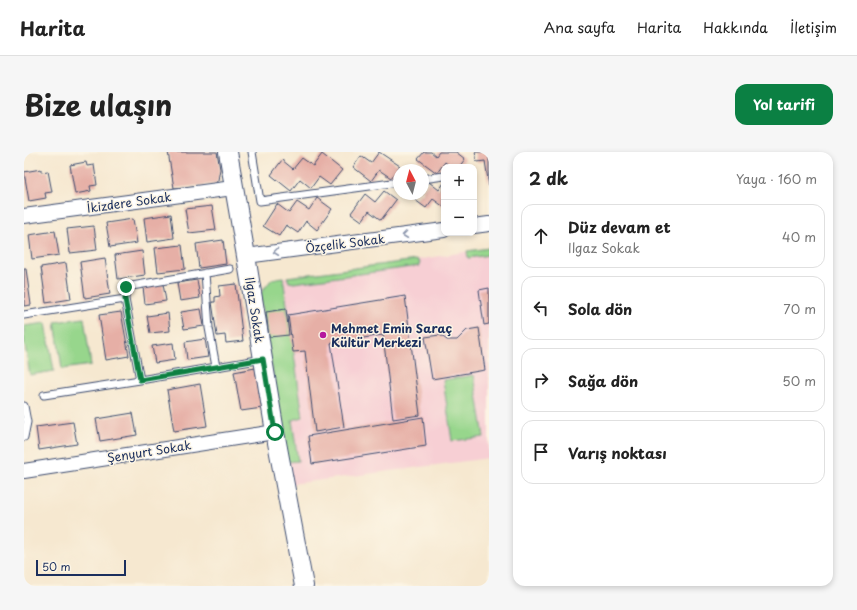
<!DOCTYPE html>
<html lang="tr">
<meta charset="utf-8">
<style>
body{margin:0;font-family:"Playpen Sans",sans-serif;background:#f6f6f6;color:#222}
.controls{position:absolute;right:12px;top:12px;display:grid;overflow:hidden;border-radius:8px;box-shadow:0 2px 6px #0003}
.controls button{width:36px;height:36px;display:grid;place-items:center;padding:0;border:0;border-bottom:1px solid #e0e0e0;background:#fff;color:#222;font:20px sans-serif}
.compass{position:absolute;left:369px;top:12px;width:36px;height:36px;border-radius:50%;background:#fff;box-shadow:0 2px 6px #0003;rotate:353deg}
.scale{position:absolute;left:12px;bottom:10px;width:90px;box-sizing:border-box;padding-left:4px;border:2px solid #1b2f5e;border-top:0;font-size:11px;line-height:14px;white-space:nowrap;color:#1b2f5e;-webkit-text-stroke:3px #fcf5e5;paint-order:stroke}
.stop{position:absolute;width:12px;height:12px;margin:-9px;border:3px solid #0b8043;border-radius:50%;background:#fff}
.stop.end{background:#0b8043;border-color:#fff;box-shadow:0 1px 4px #0008}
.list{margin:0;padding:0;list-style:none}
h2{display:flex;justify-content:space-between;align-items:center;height:52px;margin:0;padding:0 16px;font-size:17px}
h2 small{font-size:13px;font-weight:400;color:#767676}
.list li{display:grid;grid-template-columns:26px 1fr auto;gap:12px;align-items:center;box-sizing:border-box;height:64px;margin:0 8px 8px;padding:0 8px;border:1px solid #e0e0e0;border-radius:12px}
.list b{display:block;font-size:15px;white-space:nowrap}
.list p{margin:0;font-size:13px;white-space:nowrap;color:#767676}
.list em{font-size:13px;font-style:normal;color:#767676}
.icon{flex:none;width:22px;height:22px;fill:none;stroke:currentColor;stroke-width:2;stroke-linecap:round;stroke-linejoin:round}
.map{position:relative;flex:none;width:465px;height:434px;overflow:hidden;border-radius:12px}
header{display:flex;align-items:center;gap:24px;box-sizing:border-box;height:56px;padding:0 20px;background:#fff;border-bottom:1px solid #e0e0e0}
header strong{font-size:19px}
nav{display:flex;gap:22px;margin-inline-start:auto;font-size:14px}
.intro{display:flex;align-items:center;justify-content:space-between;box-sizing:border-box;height:96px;padding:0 24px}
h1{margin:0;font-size:28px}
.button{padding:10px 18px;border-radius:12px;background:#0b8043;color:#fff;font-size:14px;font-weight:700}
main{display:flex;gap:24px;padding:0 24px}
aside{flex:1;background:#fff;border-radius:12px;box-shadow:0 2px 6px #0003}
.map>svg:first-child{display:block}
.built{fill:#f7cfd4}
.green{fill:#97d68c;stroke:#598275}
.building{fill:#e6afa6}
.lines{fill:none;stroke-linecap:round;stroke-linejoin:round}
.service-casing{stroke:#3c4b6f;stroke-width:9}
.minor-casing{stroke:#3c4b6f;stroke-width:16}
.tertiary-casing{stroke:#3c4b6f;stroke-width:20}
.service{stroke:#fff;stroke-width:7}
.minor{stroke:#fff;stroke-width:14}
.tertiary{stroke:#fff;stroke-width:18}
.oneway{stroke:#8d97ae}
.route{stroke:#0b8043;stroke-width:5}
.poi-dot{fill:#b5179e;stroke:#fcf5e5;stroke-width:1.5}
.labels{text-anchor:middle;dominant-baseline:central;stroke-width:3;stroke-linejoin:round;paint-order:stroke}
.street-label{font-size:12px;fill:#1b2f5e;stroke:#fcf5e5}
.poi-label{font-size:12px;font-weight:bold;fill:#1b2f5e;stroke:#fcf5e5;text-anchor:start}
</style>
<header>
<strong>Harita</strong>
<nav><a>Ana sayfa</a><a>Harita</a><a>Hakkında</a><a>İletişim</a></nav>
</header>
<div class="intro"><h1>Bize ulaşın</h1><a class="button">Yol tarifi</a></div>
<main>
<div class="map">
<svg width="465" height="434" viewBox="0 0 465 434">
<rect width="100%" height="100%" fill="#fcf5e5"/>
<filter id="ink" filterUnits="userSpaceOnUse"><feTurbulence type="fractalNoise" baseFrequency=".025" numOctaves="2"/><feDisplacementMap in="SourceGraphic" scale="8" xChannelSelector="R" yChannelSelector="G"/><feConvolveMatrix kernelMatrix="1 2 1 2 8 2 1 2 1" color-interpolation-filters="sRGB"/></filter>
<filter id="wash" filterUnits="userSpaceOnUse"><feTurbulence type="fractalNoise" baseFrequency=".012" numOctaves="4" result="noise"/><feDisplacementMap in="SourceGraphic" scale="16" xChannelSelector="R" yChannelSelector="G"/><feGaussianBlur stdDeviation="0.9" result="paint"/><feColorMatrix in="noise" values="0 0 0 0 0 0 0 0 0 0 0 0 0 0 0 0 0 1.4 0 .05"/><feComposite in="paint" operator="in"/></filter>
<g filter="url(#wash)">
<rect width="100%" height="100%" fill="#f6e8d0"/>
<!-- built -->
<path class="built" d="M465 96V306L268 332 241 135 248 127 392 108Z"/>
<!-- green -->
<path class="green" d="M465 96V103L444 106 443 99Z
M392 108 396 110 395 114 270 131 265 130 263 125Z
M259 125 279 265 268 268 274 309 263 310 236 142 248 127Z
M60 166 67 213 38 217 31 170Z
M22 171 30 219 6 223 0 188V174Z
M450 223 460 285 428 289 419 228Z"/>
<g id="blocks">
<!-- building -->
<path class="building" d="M144 0H193L196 17 194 28 191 32 150 36Z
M355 0 376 14 367 26 355 18 347 29 329 15 337 4 347 11Z
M400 0H407L412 4 415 0H432L441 7 435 15H427L421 10 413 21 394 7Z
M451 0H465V34L461 9 453 10Z
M298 2 318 18 306 33 295 25 287 36 276 27 267 39 247 23 258 8 269 17 278 6 289 14Z
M62 10 63 14 70 13 73 33 66 34 67 39 51 42 46 13Z
M17 17V20L24 19 28 40 21 41 22 46 5 49 0 20Z
M405 30 415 38 420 31V55L409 47 402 56 391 48 396 42H399V37Z
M360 39 372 48 357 68 345 59 338 69 327 61 341 42 351 50Z
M293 46 308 57 293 78 282 69 274 81 262 73 255 84 239 74 253 52 265 61 273 50 285 58Z
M188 54 192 78 165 81 161 57Z
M147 62 150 86 123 90 120 66Z
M109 67 113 91 86 95 82 71Z
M70 74 73 98 46 101 43 77Z
M31 79 35 103 8 107 5 83Z
M199 88 202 112 175 116 172 92Z
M158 93 161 117 134 120 131 96Z
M118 99 121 123 94 127 91 103Z
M81 106 86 142 61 146 56 110Z
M42 111 47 147 22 151 17 115Z
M0 117H2L7 153 0 154Z
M173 128 176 146 156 149 153 131Z
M139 132 142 149 121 152 119 135Z
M212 132 219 189 202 191 201 183 193 184 188 150H191V145L196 144 195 134Z
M465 136V172L460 173 455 138Z
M381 144 396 263 369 267 359 183 307 191 320 275 291 280 281 199 269 200 264 163Z
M177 157 180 174 160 177 157 160Z
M262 157 265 183 245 185 242 160Z
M97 160 105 204 82 208 75 163Z
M144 161 146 179 126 181 123 164Z
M455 176 461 218 408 227 401 185 416 183 423 188H433L443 178Z
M181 187 184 205 163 208 161 190Z
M149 191 151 208 131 211 128 194Z
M231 216 238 256 217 259 210 220Z
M176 232 183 274 150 279 143 238Z
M109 261 113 283 76 289 72 267Z
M399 265 402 294 288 312 284 284Z
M49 270 53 292 15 298 12 275Z"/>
</g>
</g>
<g filter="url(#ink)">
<use href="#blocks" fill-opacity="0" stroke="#3c4b6f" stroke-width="1"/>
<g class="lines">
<defs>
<path id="service" d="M228 0 236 49 375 30
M399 27 420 24
M181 121 185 176 192 215
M101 147 102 135 206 117
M0 163 101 147 116 228
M20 243 116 228 239 207
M0 254 3 270 0 285"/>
<path id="minor" d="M0 64 209 36
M450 74 465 72
M222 104 420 78
M0 319 251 280"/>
<path id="tertiary" d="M204 0 222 104 251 280 280 434"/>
</defs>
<!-- service casing -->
<use href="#service" class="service-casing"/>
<!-- minor casing -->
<use href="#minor" class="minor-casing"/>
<!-- tertiary casing -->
<use href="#tertiary" class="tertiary-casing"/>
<!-- service -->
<use href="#service" class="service"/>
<!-- minor -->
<use href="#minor" class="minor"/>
<!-- tertiary -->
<use href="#tertiary" class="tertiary"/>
</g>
<!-- one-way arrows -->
<defs><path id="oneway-chevron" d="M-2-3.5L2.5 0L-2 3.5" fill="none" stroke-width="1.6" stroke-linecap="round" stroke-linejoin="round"/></defs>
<g class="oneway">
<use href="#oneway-chevron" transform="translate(381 83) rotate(173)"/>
<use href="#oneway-chevron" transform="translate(252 100) rotate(173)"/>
</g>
</g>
<g class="lines" filter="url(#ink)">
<!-- route -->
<path class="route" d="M102 135 101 147 116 228 239 207 251 280"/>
</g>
<!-- markers -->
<circle class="poi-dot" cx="299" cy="183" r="4"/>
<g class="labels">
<!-- street labels -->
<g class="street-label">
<text transform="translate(105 50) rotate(-8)">İkizdere Sokak</text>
<text transform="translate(321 91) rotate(-7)">Özçelik Sokak</text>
<text transform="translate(231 158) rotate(81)">Ilgaz Sokak</text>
<text transform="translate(125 299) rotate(-9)">Şenyurt Sokak</text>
</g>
<!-- poi labels -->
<g class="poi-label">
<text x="307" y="176">Mehmet Emin Saraç<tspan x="307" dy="14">Kültür Merkezi</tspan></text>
</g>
</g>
</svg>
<div class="controls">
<button>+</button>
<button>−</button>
</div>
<svg class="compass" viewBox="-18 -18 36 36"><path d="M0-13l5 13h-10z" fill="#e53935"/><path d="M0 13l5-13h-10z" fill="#767676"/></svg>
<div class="scale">50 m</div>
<div class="stop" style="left:251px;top:280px"></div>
<div class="stop end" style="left:102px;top:135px"></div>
</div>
<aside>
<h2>2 dk<small>Yaya · 160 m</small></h2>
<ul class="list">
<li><svg class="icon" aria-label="ahead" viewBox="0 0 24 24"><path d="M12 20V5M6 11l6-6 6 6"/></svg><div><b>Düz devam et</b><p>Ilgaz Sokak</p></div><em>40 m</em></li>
<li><svg class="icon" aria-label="left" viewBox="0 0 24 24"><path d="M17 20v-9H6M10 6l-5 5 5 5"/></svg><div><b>Sola dön</b></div><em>70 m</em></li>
<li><svg class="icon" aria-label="right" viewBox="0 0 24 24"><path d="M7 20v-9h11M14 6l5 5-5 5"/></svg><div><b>Sağa dön</b></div><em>50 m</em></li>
<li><svg class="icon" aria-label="arrive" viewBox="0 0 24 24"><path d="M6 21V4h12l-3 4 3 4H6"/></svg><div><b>Varış noktası</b></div></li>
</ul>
</aside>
</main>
